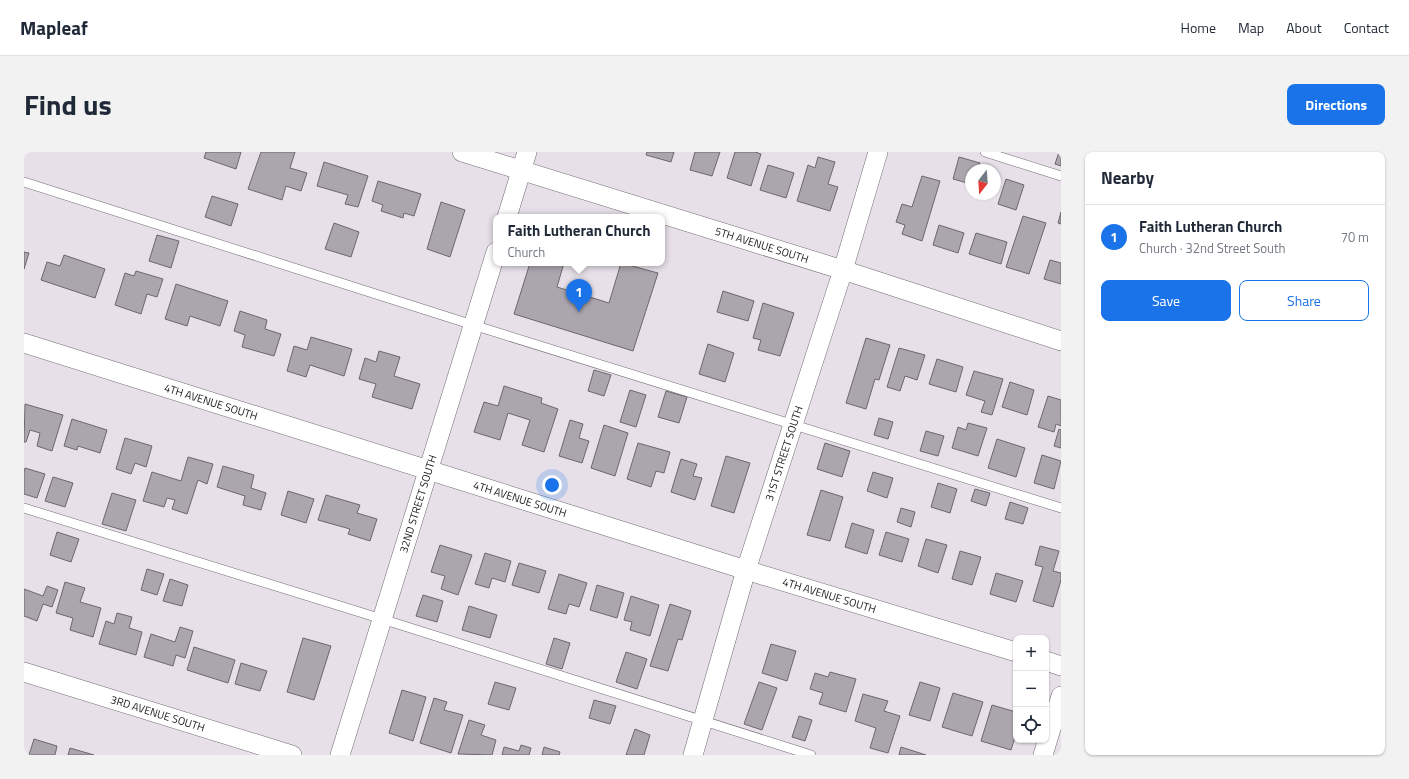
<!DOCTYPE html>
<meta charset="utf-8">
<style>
body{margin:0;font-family:"Titillium Web",sans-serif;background:#f2f2f3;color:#1f2937}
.controls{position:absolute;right:12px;bottom:12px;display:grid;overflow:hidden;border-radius:8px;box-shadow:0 1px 3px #0004}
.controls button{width:36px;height:36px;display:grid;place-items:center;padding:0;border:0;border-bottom:1px solid #e0e1e3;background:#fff;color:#1f2937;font:20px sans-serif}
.compass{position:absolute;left:941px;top:12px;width:36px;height:36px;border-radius:50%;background:#fff;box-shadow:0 1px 3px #0004;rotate:197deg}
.you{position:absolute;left:528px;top:333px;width:14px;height:14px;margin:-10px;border:3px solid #fff;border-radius:50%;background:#1a73e8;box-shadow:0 0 0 6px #1a73e833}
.badge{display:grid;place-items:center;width:26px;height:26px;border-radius:50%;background:#1a73e8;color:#fff;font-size:13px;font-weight:700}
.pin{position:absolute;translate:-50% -33px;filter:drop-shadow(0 1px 2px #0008)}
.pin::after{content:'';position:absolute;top:21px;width:14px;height:12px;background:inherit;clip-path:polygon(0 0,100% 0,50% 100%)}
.popup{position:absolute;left:469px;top:62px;width:172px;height:52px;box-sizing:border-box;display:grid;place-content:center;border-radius:8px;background:#fff;filter:drop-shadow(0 1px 3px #0005);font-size:13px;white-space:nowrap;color:#747a83}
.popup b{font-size:15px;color:#1f2937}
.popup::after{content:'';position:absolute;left:50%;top:100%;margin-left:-8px;border:8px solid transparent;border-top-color:#fff}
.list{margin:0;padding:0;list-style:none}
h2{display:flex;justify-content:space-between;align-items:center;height:52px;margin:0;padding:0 16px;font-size:17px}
h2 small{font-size:13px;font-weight:400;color:#747a83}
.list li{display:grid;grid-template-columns:26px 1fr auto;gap:12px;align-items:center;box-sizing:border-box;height:64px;padding:0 16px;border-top:1px solid #e0e1e3}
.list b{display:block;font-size:15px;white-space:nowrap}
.list p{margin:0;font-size:13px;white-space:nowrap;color:#747a83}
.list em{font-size:13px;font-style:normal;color:#747a83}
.actions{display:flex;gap:8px;padding:12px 16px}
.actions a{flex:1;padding:9px 0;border:1px solid #1a73e8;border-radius:8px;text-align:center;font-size:14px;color:#1a73e8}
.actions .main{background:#1a73e8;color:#fff}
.icon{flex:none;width:22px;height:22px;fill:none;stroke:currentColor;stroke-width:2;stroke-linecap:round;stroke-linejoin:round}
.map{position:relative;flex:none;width:1037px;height:603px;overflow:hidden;border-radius:8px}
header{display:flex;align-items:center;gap:24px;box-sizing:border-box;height:56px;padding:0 20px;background:#fff;border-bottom:1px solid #e0e1e3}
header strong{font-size:19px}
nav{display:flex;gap:22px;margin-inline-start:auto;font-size:14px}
.intro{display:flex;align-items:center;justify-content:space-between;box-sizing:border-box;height:96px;padding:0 24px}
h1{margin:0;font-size:28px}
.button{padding:10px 18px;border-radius:8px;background:#1a73e8;color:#fff;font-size:14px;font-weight:700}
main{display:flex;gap:24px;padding:0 24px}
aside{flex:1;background:#fff;border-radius:8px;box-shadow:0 1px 3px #0004}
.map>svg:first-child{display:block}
.building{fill:#aba5ae;stroke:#6c676f}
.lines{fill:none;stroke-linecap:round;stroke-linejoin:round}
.lane-casing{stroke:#716b73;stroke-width:10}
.street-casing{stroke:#716b73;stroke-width:20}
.lane{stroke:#fff;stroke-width:9}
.street{stroke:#fff;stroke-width:19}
.labels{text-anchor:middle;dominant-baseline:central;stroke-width:3.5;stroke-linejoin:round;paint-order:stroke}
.street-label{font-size:11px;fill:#1d1a1e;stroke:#e7e0e9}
</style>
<header>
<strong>Mapleaf</strong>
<nav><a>Home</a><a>Map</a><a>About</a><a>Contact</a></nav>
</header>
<div class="intro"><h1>Find us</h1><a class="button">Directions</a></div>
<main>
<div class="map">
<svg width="1037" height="603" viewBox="0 0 1037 603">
<rect width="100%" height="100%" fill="#e7e0e9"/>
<!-- building -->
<path class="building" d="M182 0H217L212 17 180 6Z
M237 0H271L266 16 283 21 277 39 262 34 258 48 224 37Z
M623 0H650L647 10 622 3Z
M671 0H696L688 24 666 18Z
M711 0H731L737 2 727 34 703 26Z
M1035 0H1037V14L1031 12Z
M794 5 811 10 804 32 814 35 806 59 773 49 784 13 791 16Z
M935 5 956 11 954 18H947V32L929 27Z
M300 10 344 24 334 55 321 52 324 43 293 34Z
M744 13 770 21 762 46 736 38Z
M898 24 916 29 898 89 878 82 881 73 872 70 878 52 888 55Z
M982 27 1000 33 992 58 974 52Z
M354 29 397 42 390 64 380 61 379 66 357 59 359 53 348 49Z
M188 44 214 52 207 74 181 65Z
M417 50 441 58 426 105 403 97Z
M1037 60V72L1034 71Z
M999 64 1022 71 1005 122 982 115Z
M310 71 335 80 327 105 301 97Z
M915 73 940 81 934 101 909 93Z
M952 81 983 90 977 112 945 102Z
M133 83 155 89 147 116 125 109Z
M0 100 5 101 0 117Z
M40 103 81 117 71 146 17 128 23 110 36 114Z
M1026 108 1037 111V132L1020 127Z
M506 111H540L533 135 585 151 597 111 634 121 609 199 490 162Z
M112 119 139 127 133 145 123 142 117 162 91 153 101 121 110 124Z
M152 132 204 149 196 174 166 164 163 174 141 167Z
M699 139 730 149 724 169 693 160Z
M739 151 770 161 756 204 734 198 737 188 729 186Z
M216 159 243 168 241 177 257 182 250 204 218 195 221 183 210 179Z
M287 185 328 197 320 224 286 213 282 225 263 219 270 194 283 198Z
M842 186 866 193 855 228 851 227 842 257 822 251Z
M684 192 710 201 701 230 675 222Z
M875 196 901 203 893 228 881 224 876 239 863 235Z
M355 199 376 205 370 224 396 232 388 257 348 245 352 232 335 227 341 206 352 210Z
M913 207 939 215 932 240 905 232Z
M570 218 587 223 580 244 564 239Z
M950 219 979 227 968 263 957 260 961 249 942 243Z
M986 230 1010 238 1003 263 978 255Z
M480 234 518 246 517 251 534 257 520 300 498 293 506 268 484 261 476 288 450 280 460 250 474 254Z
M606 238 622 243 612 275 596 270Z
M642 239 663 245 655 271 634 265Z
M1024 244 1037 248V274L1032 272 1030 280 1014 275Z
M1 252 39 263 28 299 13 294 16 281 6 278 2 290H0Z
M855 266 869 270 864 287 850 283Z
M48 267 83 278 76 301 54 294 53 298 40 294Z
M546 268 559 272 555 286 565 289 558 311 535 304Z
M944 271 963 276 954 304 928 296 934 275 942 278Z
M580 273 604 281 591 324 567 316Z
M1035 277 1037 278V296L1030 294Z
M902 279 920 284 914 304 896 299Z
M101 286 128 294 122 315 111 311 107 322 92 317Z
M973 287 1001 296 992 325 964 316Z
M614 291 646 300 640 321 632 319 627 335 603 327Z
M801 291 826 299 818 325 793 317Z
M1018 303 1037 309 1030 337 1010 331Z
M702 304 726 311 710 361 687 354Z
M164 305 189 312 183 332 174 328 163 362 148 357 151 348 143 346 140 355 119 349 128 320 157 329Z
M657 307 673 312 669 324 678 326 671 348 647 340Z
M199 314 230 323 227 336 242 341 237 358 219 353 221 344 193 335Z
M1 316 21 322 13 346 0 342V320Z
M849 320 869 326 863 346 843 339Z
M29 325 49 331 41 355 21 349Z
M914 331 933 337 926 361 907 355Z
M951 337 966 341 962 354 947 349Z
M797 338 819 345 806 389 783 383Z
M264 339 290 347 282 371 257 363Z
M88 341 112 348 102 379 78 372Z
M302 343 336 353 333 361 353 367 346 389 324 382 326 377 294 368Z
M986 350 1004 356 999 372 981 367Z
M877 356 891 360 887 375 873 370Z
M828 371 850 378 843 402 821 395Z
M33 380 55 387 47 410 26 403Z
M862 380 885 387 878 410 855 403Z
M902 387 923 393 914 421 894 414Z
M416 393 448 403 434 443 417 437 421 424 407 420Z
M1016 394 1035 399 1029 419 1037 421V428L1029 455 1009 449 1019 415 1011 413Z
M936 399 957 405 948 433 928 427Z
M461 401 487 409 481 430 468 426 465 436 451 432Z
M495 411 522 419 515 441 488 433Z
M123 417 140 422 133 443 117 438Z
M972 421 999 429 992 450 966 442Z
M535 422 563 431 555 455 545 452 542 462 524 457Z
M146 427 164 433 158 454 139 449Z
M41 430 61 436 56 450 77 456 69 485 46 478 49 466 32 461Z
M573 433 600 441 593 466 566 458Z
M23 434 34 438 28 455 19 452 13 469 0 464V437L19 444Z
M399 443 419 449 413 470 392 464Z
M607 444 635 453 626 484 606 478 608 470 600 468Z
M646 452 667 459 658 488 654 487 644 519 626 514Z
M445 454 473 463 466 486 438 478Z
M93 461 108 465 105 476 118 480 112 503 75 492 82 469 90 472Z
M156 475 169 479 161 506 152 503 149 514 120 505 127 482 151 490Z
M279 486 307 494 290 548 263 540Z
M530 486 546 491 538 517 522 512Z
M747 492 772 499 763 529 738 521Z
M170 495 211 508 204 531 163 518Z
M602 500 623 507 613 537 592 530Z
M217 511 243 519 236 539 211 532Z
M806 520 832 527 822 560 795 552 799 541 786 537 791 521 804 525Z
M471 530 492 536 485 558 464 552Z
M735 530 753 536 738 578 720 572Z
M896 530 916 536 906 569 885 563Z
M378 538 402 545 389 589 365 581Z
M929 541 959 550 948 584 918 575Z
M839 542 864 549 860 559 876 564 864 601 846 596 852 576 831 569Z
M410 546 423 550 420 558 439 563 427 601 396 591Z
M570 548 592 554 586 572 565 566Z
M968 553 992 560V582L987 598 957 589Z
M775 564 788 568 781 589 768 585Z
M445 568 461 573 457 583 472 588 468 603 434 602Z
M611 577 626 583 620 603H602Z
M10 587 33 594 31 603H5Z
M497 593 507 596 505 603H478L480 595 495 599Z
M520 595 536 600 535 603H518Z
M877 595 902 603H875Z
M46 596 70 603H44Z"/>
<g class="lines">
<defs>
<path id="lane" d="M961 0 1037 24
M0 30 449 173 1037 356
M0 356 358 467 787 603"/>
<g id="street">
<path id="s1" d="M438 0 819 118 1037 189"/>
<path d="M483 65 503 0"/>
<path id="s2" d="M0 191 722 418 992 500"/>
<path d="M1022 509 1037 514"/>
<path id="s3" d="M0 520 268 603"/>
<path id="s4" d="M316 603 472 100"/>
<path id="s5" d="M669 603 722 418 819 118 854 0"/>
<path d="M1019 603 1037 544"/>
</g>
</defs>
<!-- lane casing -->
<use href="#lane" class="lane-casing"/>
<!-- street casing -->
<use href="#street" class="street-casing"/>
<!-- lane -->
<use href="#lane" class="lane"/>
<!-- street -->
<use href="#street" class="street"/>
</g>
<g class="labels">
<!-- street labels -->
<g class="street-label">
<text stroke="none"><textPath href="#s1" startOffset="314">5TH AVENUE SOUTH</textPath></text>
<text stroke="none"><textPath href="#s2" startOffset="196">4TH AVENUE SOUTH</textPath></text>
<text stroke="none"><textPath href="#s5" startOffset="315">31ST STREET SOUTH</textPath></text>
<text stroke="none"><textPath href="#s2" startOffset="520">4TH AVENUE SOUTH</textPath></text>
<text stroke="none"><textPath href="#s4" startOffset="263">32ND STREET SOUTH</textPath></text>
<text stroke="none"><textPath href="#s2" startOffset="844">4TH AVENUE SOUTH</textPath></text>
<text stroke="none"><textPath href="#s3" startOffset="140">3RD AVENUE SOUTH</textPath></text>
</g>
</g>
</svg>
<div class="controls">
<button>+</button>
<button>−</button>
<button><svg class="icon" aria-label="locate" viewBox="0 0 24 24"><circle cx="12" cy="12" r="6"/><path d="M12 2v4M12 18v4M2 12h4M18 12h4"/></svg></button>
</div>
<svg class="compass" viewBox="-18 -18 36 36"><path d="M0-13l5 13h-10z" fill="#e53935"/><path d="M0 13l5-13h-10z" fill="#747a83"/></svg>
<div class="you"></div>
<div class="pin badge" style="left:555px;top:160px">1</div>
<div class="popup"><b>Faith Lutheran Church</b>Church</div>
</div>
<aside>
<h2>Nearby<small></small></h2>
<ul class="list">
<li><span class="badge">1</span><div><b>Faith Lutheran Church</b><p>Church · 32nd Street South</p></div><em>70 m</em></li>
</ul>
<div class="actions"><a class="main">Save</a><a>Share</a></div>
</aside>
</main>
